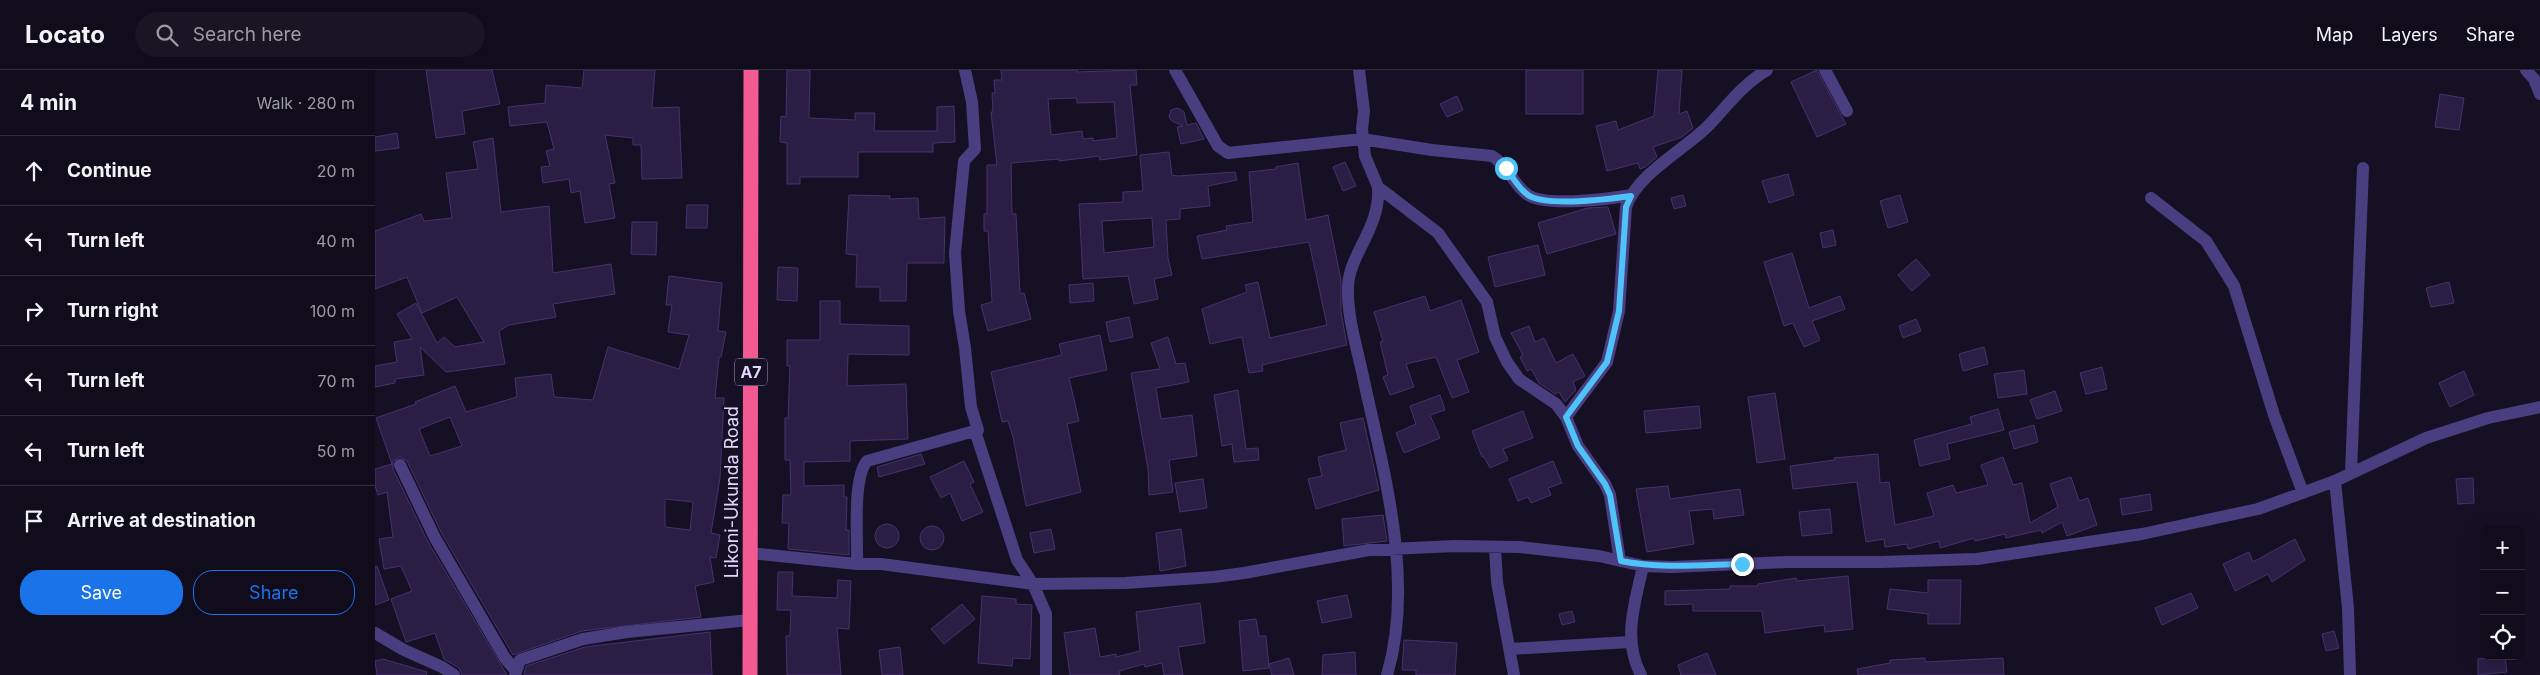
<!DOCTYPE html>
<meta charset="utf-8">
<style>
body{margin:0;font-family:Inter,sans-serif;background:#191525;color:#f1f3f6}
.controls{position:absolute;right:15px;bottom:15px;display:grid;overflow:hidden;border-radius:10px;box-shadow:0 5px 20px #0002}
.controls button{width:45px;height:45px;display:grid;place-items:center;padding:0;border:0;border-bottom:1px solid #302c3b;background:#100c1c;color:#f1f3f6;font:25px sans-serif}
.stop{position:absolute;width:15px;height:15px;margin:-11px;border:4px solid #4fc3f7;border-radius:50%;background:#fff}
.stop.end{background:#4fc3f7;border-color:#fff;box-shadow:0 1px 5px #0008}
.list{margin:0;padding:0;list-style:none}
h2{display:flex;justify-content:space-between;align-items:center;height:65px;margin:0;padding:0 20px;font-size:21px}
h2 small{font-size:16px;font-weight:400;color:#9c9ba3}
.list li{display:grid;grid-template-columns:32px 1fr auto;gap:15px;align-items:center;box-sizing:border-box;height:70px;padding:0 20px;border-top:1px solid #302c3b}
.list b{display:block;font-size:19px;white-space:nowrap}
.list em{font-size:16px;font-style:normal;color:#9c9ba3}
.actions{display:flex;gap:10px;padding:15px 20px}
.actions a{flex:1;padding:11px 0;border:1px solid #1a73e8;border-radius:20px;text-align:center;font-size:18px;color:#1a73e8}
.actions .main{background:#1a73e8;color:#fff}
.icon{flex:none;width:28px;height:28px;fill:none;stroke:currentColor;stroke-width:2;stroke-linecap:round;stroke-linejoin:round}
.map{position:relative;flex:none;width:2165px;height:605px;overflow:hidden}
header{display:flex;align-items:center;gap:30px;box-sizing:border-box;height:70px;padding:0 25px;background:#100c1c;border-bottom:1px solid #302c3b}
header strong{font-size:24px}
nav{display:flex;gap:28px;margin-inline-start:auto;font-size:18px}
.search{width:350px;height:45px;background:#191525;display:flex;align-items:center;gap:12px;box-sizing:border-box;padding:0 18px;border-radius:28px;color:#9c9ba3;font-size:19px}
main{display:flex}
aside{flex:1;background:#100c1c}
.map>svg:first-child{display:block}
.building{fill:#2a1e44;stroke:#45326e;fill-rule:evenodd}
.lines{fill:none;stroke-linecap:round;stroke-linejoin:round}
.minor{stroke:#493f80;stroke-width:12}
.highway{stroke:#f45a92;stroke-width:15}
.route{stroke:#4fc3f7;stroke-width:6}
.labels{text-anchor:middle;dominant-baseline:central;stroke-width:5;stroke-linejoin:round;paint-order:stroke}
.shield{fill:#161025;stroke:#a39bbc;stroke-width:1}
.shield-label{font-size:16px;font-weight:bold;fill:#dfd7fc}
.street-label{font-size:18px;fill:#dfd7fc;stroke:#161025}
</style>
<header>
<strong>Locato</strong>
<div class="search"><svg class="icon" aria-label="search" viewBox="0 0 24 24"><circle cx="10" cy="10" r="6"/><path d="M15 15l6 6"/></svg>Search here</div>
<nav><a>Map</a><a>Layers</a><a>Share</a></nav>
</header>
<main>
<aside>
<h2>4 min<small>Walk · 280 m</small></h2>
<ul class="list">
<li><svg class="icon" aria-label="ahead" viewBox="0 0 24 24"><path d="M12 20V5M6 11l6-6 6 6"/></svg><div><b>Continue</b></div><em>20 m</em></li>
<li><svg class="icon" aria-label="left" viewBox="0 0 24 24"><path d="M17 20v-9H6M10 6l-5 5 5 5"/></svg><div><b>Turn left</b></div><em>40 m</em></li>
<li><svg class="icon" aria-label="right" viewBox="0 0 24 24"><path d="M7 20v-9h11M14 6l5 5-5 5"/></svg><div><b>Turn right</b></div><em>100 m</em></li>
<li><svg class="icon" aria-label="left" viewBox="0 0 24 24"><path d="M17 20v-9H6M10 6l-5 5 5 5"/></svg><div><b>Turn left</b></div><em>70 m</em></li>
<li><svg class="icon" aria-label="left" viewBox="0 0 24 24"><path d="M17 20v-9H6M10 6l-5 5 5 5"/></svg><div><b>Turn left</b></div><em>50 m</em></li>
<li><svg class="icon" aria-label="arrive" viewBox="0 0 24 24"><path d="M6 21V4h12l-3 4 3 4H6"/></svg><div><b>Arrive at destination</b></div></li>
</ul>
<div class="actions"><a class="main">Save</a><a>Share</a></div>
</aside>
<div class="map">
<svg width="2165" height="605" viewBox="0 0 2165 605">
<rect width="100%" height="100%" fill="#161025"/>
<!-- building -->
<path class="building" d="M51 0H117L125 34 87 41 90 64 61 68Z
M209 0H280L277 38 304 37 307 108 267 109 266 75H258V68L230 65 240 113 234 114 240 148 210 153 205 121 196 123 194 109 168 113 166 97 175 96 171 81 179 79 172 52 135 56 133 37 170 33 171 15 207 18Z
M412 0H435L434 48 480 50V43H500L499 61H562V37L579 36 580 72 558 73V82H483V107H425V114H412V73L405 72 406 46 411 47Z
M626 0H702V2L761 0 762 15H755L762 85 725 90 724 86 684 91V89L636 93 637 144H641L645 224 649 223 656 249 613 261 606 235 617 232 613 161H609V144H612V95H622L616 42H618L617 23H620L619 10H627ZM702 28V33L739 32 742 68 718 71V68L708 69 707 61 676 65 673 29Z
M1151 0H1208V44H1151Z
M1283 0H1307L1304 44 1312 41 1318 58 1307 67 1278 77 1282 87 1270 97 1265 99 1263 93 1232 101 1221 56 1241 51 1243 60 1279 46Z
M1442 0 1471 54 1442 67 1416 12Z
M2065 24 2089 28 2084 60 2060 57Z
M1082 26 1088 40 1072 47 1065 34Z
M803 38 809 42 812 55 821 53 829 69 806 74 802 57 808 56 797 51 794 47 796 40Z
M22 63 24 78 0 81V67Z
M118 68 126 142 174 136 178 203 236 194 240 224 178 234 181 247 134 255 124 261 130 294 71 302 45 277 49 305 20 309V313L0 317V296L22 292 19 272 37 269 22 244 41 233 62 273 69 267 80 277 109 272 82 227 47 243 32 207 0 219V161L46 144 49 151 77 148 71 103 103 99 98 72Z
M794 82 797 105 803 106 860 102 862 110 833 116 835 136 805 139V149L791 150 793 188 797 205 779 209 783 229 759 234 753 206 708 209 704 134 748 132V122L768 121 765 85ZM777 148 779 177 729 183 727 151Z
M970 92 981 116 968 121 958 97Z
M923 93 931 150 953 145 966 210V242L972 275 887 295 888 301 874 303 867 267 835 274 827 239 872 222 870 215 883 212 895 268 952 255 934 172 827 189 822 166 852 160 851 156 878 152 874 102 901 99V97Z
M1413 104 1419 125 1394 133 1387 111Z
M474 125 515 126 514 129 543 128 544 149 570 147 569 193H532L531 231H505V217H481L482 185 471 184Z
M1308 125 1311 136 1299 139 1296 128Z
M1525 125 1533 152 1513 158 1505 131Z
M312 135H333L332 158H311Z
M1233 137 1241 164 1172 184 1163 153 1213 138Z
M257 152H282L281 185 256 184Z
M1458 160 1461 175 1448 178 1445 163Z
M1163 175 1170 205 1120 217 1113 187Z
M1417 183 1434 238 1465 226 1470 239 1437 251 1445 270 1429 277 1418 253 1409 256 1389 192Z
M1541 189 1555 205 1537 221 1523 205Z
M403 197 423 198 422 231 402 230Z
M294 206 347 213 343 261 351 262 346 287H344L340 328H349L345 408 336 463 345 465 341 488 335 487 339 512 320 516 326 547 207 561 138 585 67 464 32 391 25 387 18 391V399L53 472 132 605H87L84 598 69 589 60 563 31 572 16 529 37 521 26 496 9 499 4 469 18 467 12 422 3 425 0 416V399L17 394 1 348 41 334 40 332 80 316 91 342 142 327 140 308 176 304 179 327 218 330 233 277 304 299 314 265 293 262 297 235H291ZM75 347 87 376 55 386 44 359ZM290 429 318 432 315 460 290 457Z
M2074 212 2079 233 2056 237 2051 218Z
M718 213 719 231 695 233 694 215Z
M1050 226 1055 241 1086 230 1104 282 1082 290 1094 322 1077 328 1061 287 1031 294 1039 317 1015 325 1008 307 1013 305 1005 272 1008 271 999 242Z
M445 231H465V254L534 256V285L473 284 472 316 531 314 533 369 475 371V391L429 392V416L469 415V427H472L471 460H474V485L413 479 414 453H407L408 425H416L415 390H410V348H413L415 296H412V270H445Z
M754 247 758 267 735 272 731 252Z
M1541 249 1546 261 1528 268 1524 256Z
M1154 256 1160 272 1169 268 1181 293 1198 284 1210 306 1198 312 1201 320 1190 332 1184 322 1180 324 1164 313 1156 299 1152 301 1145 287 1148 285 1136 263Z
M725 265 732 300 694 308 704 351 692 354 706 422 651 436 638 367 633 351 627 352 616 302 687 285 684 274Z
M793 267 801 294 810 293 814 312 781 318 786 349 817 345 822 386 794 390 798 422 774 425 773 399 756 303 785 299 776 273Z
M1609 277 1613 294 1588 301 1584 284Z
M1727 297 1732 319 1711 324 1705 303Z
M1649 300 1652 324 1623 328 1619 304Z
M2089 301 2099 325 2075 337 2064 313Z
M863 320 871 379 883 378 884 390 859 392 857 374 847 376 839 325Z
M1680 321 1687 341 1662 349 1655 330Z
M1400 323 1410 389 1382 393 1373 327Z
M1065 325 1070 340 1055 345 1065 368 1029 383 1021 363 1041 354 1035 336Z
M1324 336 1326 358 1271 363 1269 341Z
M1623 339 1629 360 1572 374 1575 389 1545 396 1539 370 1597 354 1595 347Z
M1148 341 1158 368 1128 379 1133 390 1115 398 1109 387H1107L1097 361Z
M988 348 1004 420 941 439 933 409 947 406 943 387 971 380 965 353Z
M1659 355 1663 372 1639 379 1634 362Z
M546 384 550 394 504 407 502 397Z
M1503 384 1505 413 1514 412 1520 455 1559 446 1552 423 1578 415 1581 423 1613 415 1606 395 1628 387 1638 415 1647 413 1655 453 1683 437 1675 414 1696 407 1704 431 1713 428 1722 455 1692 466 1687 452 1667 463 1666 460 1631 468 1630 464 1600 471 1599 468 1565 478 1564 471 1533 479 1532 474 1510 477 1509 469 1491 472 1482 412 1418 419 1415 396 1460 390 1459 388Z
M589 391 599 412 595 414 608 442 587 451 575 423 566 428 555 407Z
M1178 391 1187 413 1173 418 1176 425 1156 433 1153 427 1143 431 1134 409Z
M2098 408 2099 433 2083 434 2081 409Z
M828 409 832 438 805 442 800 413Z
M1293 416 1295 429 1365 419 1369 445 1339 449 1338 439 1314 441 1319 474 1272 482 1261 419Z
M1775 424 1777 440 1747 445 1745 429Z
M1455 439 1457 463 1427 466 1424 442Z
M1008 445 1012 471 969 476 967 449Z
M500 466a12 12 0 1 1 24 0a12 12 0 1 1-24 0Z
M545 468a12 12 0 1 1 24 0a12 12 0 1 1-24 0Z
M676 459 680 479 659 483 655 463Z
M806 459 811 496 785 501 781 463Z
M1920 469 1930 490 1897 512 1893 504 1860 521 1848 494 1874 482 1878 492Z
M2 496 14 530 0 535V497Z
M403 502H418L417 526 462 528 463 510 476 511 474 559 462 558 466 605H412L411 566H415L416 540H402Z
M1473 506 1478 559 1450 562 1449 555 1390 563 1387 541H1318V534L1290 535V521L1355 519V516H1383V514L1421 508 1422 511Z
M1553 510H1586L1585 554H1553V544L1512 539 1515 519 1553 523Z
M1816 523 1823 538 1787 555 1780 538Z
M972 525 977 547 947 553 942 531Z
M607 526 641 529V534L657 535 655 589 638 588 637 596 603 593Z
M825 533 830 573 803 577 808 605H789L787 593 770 597 769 594 744 601 745 605H695L689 563 720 558 725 587 741 584V587L765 581 761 542Z
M587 534 600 549 569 574 556 559Z
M1197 541 1200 552 1187 555 1184 544Z
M881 549 884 566H891L894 598 868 601 864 551Z
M1959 561 1964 578 1951 581 1947 564Z
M335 562 337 605H149L151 596 210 577Z
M1029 570 1082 573 1080 605H1041V600H1027Z
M525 577 528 605H507L504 580Z
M980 582 981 605H947L948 585Z
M1332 583 1341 605H1306L1303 595Z
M2130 586 2132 602 2103 605V589Z
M914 588 919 605H897L894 594Z
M1550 588V592L1628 588 1629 605H1483L1482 599 1515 593V590Z
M8 589 52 602 51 605H2L0 591Z"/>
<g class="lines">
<!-- minor -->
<path class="minor" d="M590 0 597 32 600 79 589 91 580 183 584 241 590 278 596 337 603 360 601 364 642 490 658 514 671 544V605
M800 0 843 76 853 83 987 69 1057 80 1117 86C1133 95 1138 115 1153 125 1172 137 1234 129 1256 125
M984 0 989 41 987 59 990 86 1003 117 1063 163 1112 232 1120 267 1132 292 1144 309 1181 334 1191 347 1203 376 1230 414 1235 425 1245 491
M1450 0 1472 41
M2151 0 2159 9 2165 24
M1003 117C1006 158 973 185 973 218 972 248 983 281 989 311 1009 403 1040 512 1012 605
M1776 128 1831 171 1859 216 1899 345 1928 423
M1191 347 1232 292 1244 241 1251 137C1262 104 1309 80 1333 56 1352 36 1368 14 1392 0
M25 395 60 468 130 588 141 601
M1976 403 1988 98
M1960 411 1973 538 1975 605
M1120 477 1122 512 1139 605
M375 483 482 494H506L658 514 750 513 839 507 869 503 994 480 1080 476 1144 477 1224 486 1268 496 1297 497 1412 492H1506L1602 489 1767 464 1883 439 1960 411 2051 368 2113 348 2165 337
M482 494C483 470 477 409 492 391L603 360
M0 563 29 580 67 597 79 605
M1135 579 1254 572
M140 605 145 590 208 569 252 562 375 550
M1266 605C1247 569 1260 533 1268 496"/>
<!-- highway -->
<path class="highway" d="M375 605 376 0"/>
</g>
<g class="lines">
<!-- route -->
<path class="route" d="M1131 98C1137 106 1144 119 1153 125 1171 137 1234 129 1256 126L1251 137 1244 241 1232 292 1191 347 1203 376 1230 414 1235 425 1246 491C1286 499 1326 495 1367 494"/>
</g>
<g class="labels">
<!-- shield labels -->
<rect class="shield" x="360" y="288.5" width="32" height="27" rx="4"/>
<g class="shield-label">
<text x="376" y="302">A7</text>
</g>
<!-- street labels -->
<g class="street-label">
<text transform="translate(356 422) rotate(-90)">Likoni-Ukunda Road</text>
</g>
</g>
</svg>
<div class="controls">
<button>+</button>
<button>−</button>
<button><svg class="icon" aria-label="locate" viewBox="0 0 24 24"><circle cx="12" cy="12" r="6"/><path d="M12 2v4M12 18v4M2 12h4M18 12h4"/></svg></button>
</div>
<div class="stop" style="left:1131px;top:98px"></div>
<div class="stop end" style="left:1367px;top:494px"></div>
</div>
</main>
